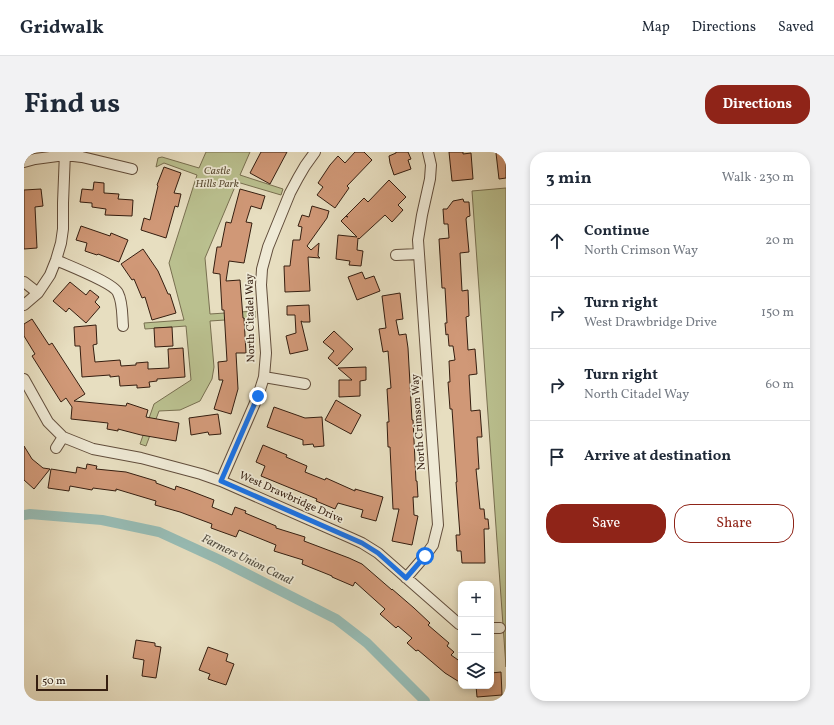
<!DOCTYPE html>
<meta charset="utf-8">
<style>
body{margin:0;font-family:Vollkorn,serif;background:#f2f2f3;color:#1f2937}
.controls{position:absolute;right:12px;bottom:12px;display:grid;overflow:hidden;border-radius:8px;box-shadow:0 2px 6px #0003}
.controls button{width:36px;height:36px;display:grid;place-items:center;padding:0;border:0;border-bottom:1px solid #e0e1e3;background:#fff;color:#1f2937;font:20px sans-serif}
.scale{position:absolute;left:12px;bottom:10px;width:72px;box-sizing:border-box;padding-left:4px;border:2px solid #351e10;border-top:0;font-size:11px;line-height:14px;white-space:nowrap;color:#351e10;-webkit-text-stroke:3px #efead6;paint-order:stroke}
.stop{position:absolute;width:12px;height:12px;margin:-9px;border:3px solid #1a73e8;border-radius:50%;background:#fff}
.stop.end{background:#1a73e8;border-color:#fff;box-shadow:0 1px 4px #0008}
.list{margin:0;padding:0;list-style:none}
h2{display:flex;justify-content:space-between;align-items:center;height:52px;margin:0;padding:0 16px;font-size:17px}
h2 small{font-size:13px;font-weight:400;color:#747a83}
.list li{display:grid;grid-template-columns:26px 1fr auto;gap:12px;align-items:center;box-sizing:border-box;height:72px;padding:0 16px;border-top:1px solid #e0e1e3}
.list b{display:block;font-size:15px;white-space:nowrap}
.list p{margin:0;font-size:13px;white-space:nowrap;color:#747a83}
.list em{font-size:13px;font-style:normal;color:#747a83}
.actions{display:flex;gap:8px;padding:12px 16px}
.actions a{flex:1;padding:9px 0;border:1px solid #8f2418;border-radius:16px;text-align:center;font-size:14px;color:#8f2418}
.actions .main{background:#8f2418;color:#fff}
.icon{flex:none;width:22px;height:22px;fill:none;stroke:currentColor;stroke-width:2;stroke-linecap:round;stroke-linejoin:round}
.map{position:relative;flex:none;width:482px;height:549px;overflow:hidden;border-radius:16px}
header{display:flex;align-items:center;gap:24px;box-sizing:border-box;height:56px;padding:0 20px;background:#fff;border-bottom:1px solid #e0e1e3}
header strong{font-size:19px}
nav{display:flex;gap:22px;margin-inline-start:auto;font-size:14px}
.intro{display:flex;align-items:center;justify-content:space-between;box-sizing:border-box;height:96px;padding:0 24px}
h1{margin:0;font-size:28px}
.button{padding:10px 18px;border-radius:16px;background:#8f2418;color:#fff;font-size:14px;font-weight:700}
main{display:flex;gap:24px;padding:0 24px}
aside{flex:1;background:#fff;border-radius:16px;box-shadow:0 2px 6px #0003}
.map>svg:first-child{display:block}
.green{fill:#bac08f;stroke:#786f50}
.lines{fill:none;stroke-linecap:round;stroke-linejoin:round}
.canal{stroke:#97bcb5;stroke-width:10}
.building{fill:#d09877;stroke:#351e10}
.minor-casing{stroke:#624e3c;stroke-width:12}
.minor{stroke:#efead6;stroke-width:10}
.route{stroke:#1a73e8;stroke-width:5}
.labels{text-anchor:middle;dominant-baseline:central;stroke-width:3.5;stroke-linejoin:round;paint-order:stroke}
.park-label{font-size:11px;font-style:italic;fill:#5d4f36;stroke:#efead6}
.street-label{font-size:11px;fill:#351e10;stroke:#efead6}
.water-label{font-size:12px;font-style:italic;fill:#524d42;stroke:#efead6}
</style>
<header>
<strong>Gridwalk</strong>
<nav><a>Map</a><a>Directions</a><a>Saved</a></nav>
</header>
<div class="intro"><h1>Find us</h1><a class="button">Directions</a></div>
<main>
<div class="map">
<svg width="482" height="549" viewBox="0 0 482 549">
<rect width="100%" height="100%" fill="#e7dec0"/>
<filter id="stains"><feTurbulence type="fractalNoise" baseFrequency=".005" numOctaves="4"/><feColorMatrix values="0 0 0 0 .2 0 0 0 0 .09 0 0 0 0 .02 0 0 0 .5 -.17"/></filter>
<radialGradient id="worn" r=".72"><stop offset=".6" stop-color="#630" stop-opacity="0"/><stop offset="1" stop-color="#630" stop-opacity=".3"/></radialGradient>
<!-- green -->
<path class="green" d="M182 0H226L216 23 259 37 257 43 213 30 181 106 186 162 231 159V166L186 169 190 215 188 227 176 249 156 258 135 259 122 294 116 292 130 252 167 228 162 174 121 177 120 171 160 168 145 111 173 23 140 11 132 15 134 6 138 5 175 16Z
M482 36V515L448 39Z"/>
<g class="lines">
<!-- canal -->
<path class="canal" d="M0 363 6 362 78 368 135 380 196 408 312 467 343 491 401 549"/>
</g>
<!-- building -->
<path class="building" d="M237 0H263L246 32 226 21Z
M331 0H340L348 8 323 34 325 36 311 56 293 43 299 35 294 31 306 13 314 4 321 11Z
M372 0H384L387 7 384 8 387 17 370 23 366 11 365 4 372 1Z
M425 0H439V2L447 1 449 27 428 29Z
M482 0V26L475 27 472 1Z
M140 15 157 21 150 41 157 42 154 55 151 54 142 86 117 78 120 66 126 68 134 34 133 33Z
M365 28 382 45 374 53 379 58 368 70 361 63 335 87 334 86 333 98 339 99 337 114 325 113 326 109 312 107 314 83 333 85 317 69 322 64 324 65 322 64 340 46 344 50Z
M70 30 80 31V41L95 42 94 47 109 48 108 64 81 63 82 57 68 55V51L56 50 58 37 69 38Z
M17 37 19 54 11 55 13 96 0 97V38Z
M216 37 241 44 237 57 227 54 222 70 228 71 220 111 205 109 202 129 216 128 219 166H220L222 201H212L214 237 207 262 190 257 199 228H195L194 210 203 209 200 158H198L196 122 189 121 193 95H197L202 70 207 71Z
M439 47 440 50H445L446 64 443 65 442 67 445 100 436 101 438 139 444 138 445 164 442 165 444 198 451 197 453 222 445 223 447 259 456 258 458 285H453L455 317H452L456 357H460L461 367H464L465 377H460L461 411H438L437 399H433L432 383H436L432 330H433L428 257H426L424 230H426L425 209 431 208 429 194H425L424 182 422 183 421 171H423L421 136H418L415 87 425 86 424 72H420L419 57H423L429 49Z
M288 54 305 59 303 66 283 94 287 98 295 91 294 104 296 106 284 105 286 139 261 140 260 114H266L269 88H276L278 75 274 74 278 63 285 65Z
M57 74 86 84 87 81 104 88 95 110 74 102 73 103 61 99 63 91 52 88Z
M119 97 134 119 144 142H146L152 161 128 168 121 145 118 146 110 127 108 128 97 112Z
M338 120 341 127 350 124 356 139 333 148 324 125Z
M46 130 62 143 66 138 75 145 71 150 76 155 62 171 45 156 42 160 29 149Z
M376 141 379 167 372 168 375 183 382 182 384 196 388 268H389L392 329H393L394 345H389L390 363 394 364 388 393 368 389 375 357H369L366 295H364L363 270H365L363 237 367 236 364 199 359 200 355 177 362 176 358 144Z
M285 153 286 170H279L277 169 284 198 266 202 262 184 272 181 271 163H263V154Z
M8 167 25 193 28 191 61 242 50 249 102 254 103 251 124 258 122 265 155 271 152 289 117 283 94 277V279L83 277 84 271 47 267 48 255 42 246 37 250 8 204 11 202 0 184V172Z
M72 173 73 192 69 193 71 210 96 208 97 214 112 213V211L124 210V217L145 216 144 197 159 196 161 225 133 227V229L125 230 126 235 113 236V233L96 234 95 224 86 225V223L58 225 56 194H51L50 175Z
M148 175 149 194 131 195 130 176Z
M310 179 329 197 313 214 304 206 310 199 299 190Z
M342 215V228L336 229V244L315 245V228H328L314 216Z
M312 248 337 263 327 282 301 268Z
M250 255 281 266 298 265 300 294 290 295 289 292 279 293V288L243 275Z
M194 262 197 282 185 283 184 280 167 283 165 266Z
M239 293 263 303 262 305 283 314 281 320 301 328 302 326 331 339V337L359 345 352 369 337 365 339 358 314 351 311 357 292 349 293 347 237 324 241 314 232 310Z
M0 294 8 307 19 316 26 317 10 337 0 328Z
M63 312 73 314 72 317 102 320 132 329V331L151 338 152 334 164 338 190 348 188 355 208 363 211 355 222 359 221 361 252 374V376L281 385 280 389 325 406 338 412 368 438V437L390 456 406 471 404 473 425 491 423 494 430 500 427 503 437 510V531L421 521 394 498 392 499 383 491 388 486 374 474 372 476 356 462 361 457 331 430 329 434 308 425V424L278 412 279 408 250 399 252 393 215 378 212 385 187 376 188 372 156 360 131 353 132 349 92 337V339L69 336 68 338 46 334 45 339 24 336 27 317 52 321 53 315 62 317Z
M112 488 131 491V494L137 495 132 526 118 524 120 508 109 506Z
M184 495 204 502 202 509 210 512 202 533 184 527 186 522 175 518Z
M477 520 478 543 453 545 452 534H467V521Z"/>
<g class="lines">
<defs>
<path id="minor" d="M0 10 11 7 41 3 58 5 108 17
M372 103 395 102
M32 108C43 113 90 131 94 141 99 151 98 164 99 174
M0 130 14 141
M0 153 14 141 26 123 32 108 37 91 39 77V51L41 0
M240 225 281 232
M0 227 24 270 39 285 69 297 117 306 177 322 197 329 327 386 338 391 354 401 435 472 437 473
M32 296 39 285
M197 329 234 244 240 225 242 201 237 133 238 117 244 95 266 41 274 26 281 14 291 0
M382 426 401 404 409 393 414 373 394 88 398 63 406 27 407 13 404 0
M467 476H476"/>
</defs>
<!-- minor casing -->
<use href="#minor" class="minor-casing"/>
<!-- minor -->
<use href="#minor" class="minor"/>
</g>
<g class="lines">
<!-- route -->
<path class="route" d="M234 244 197 329 338 391 354 401 382 426 401 404"/>
</g>
<g class="labels">
<!-- park labels -->
<g class="park-label">
<text x="193" y="19">Castle<tspan x="193" dy="13">Hills Park</tspan></text>
</g>
<!-- street labels -->
<g class="street-label">
<text transform="translate(227 166) rotate(-91)">North Citadel Way</text>
<text transform="translate(395 270) rotate(-94)">North Crimson Way</text>
<text transform="translate(267 346) rotate(24)">West Drawbridge Drive</text>
</g>
<!-- water labels -->
<g class="water-label">
<text transform="translate(223 408) rotate(26)">Farmers Union Canal</text>
</g>
</g>
<rect width="100%" height="100%" filter="url(#stains)"/>
<rect width="100%" height="100%" fill="url(#worn)"/>
</svg>
<div class="controls">
<button>+</button>
<button>−</button>
<button><svg class="icon" aria-label="layers" viewBox="0 0 24 24"><path d="M12 4l9 5-9 5-9-5zM3 14l9 5 9-5"/></svg></button>
</div>
<div class="scale">50 m</div>
<div class="stop" style="left:401px;top:404px"></div>
<div class="stop end" style="left:234px;top:244px"></div>
</div>
<aside>
<h2>3 min<small>Walk · 230 m</small></h2>
<ul class="list">
<li><svg class="icon" aria-label="ahead" viewBox="0 0 24 24"><path d="M12 20V5M6 11l6-6 6 6"/></svg><div><b>Continue</b><p>North Crimson Way</p></div><em>20 m</em></li>
<li><svg class="icon" aria-label="right" viewBox="0 0 24 24"><path d="M7 20v-9h11M14 6l5 5-5 5"/></svg><div><b>Turn right</b><p>West Drawbridge Drive</p></div><em>150 m</em></li>
<li><svg class="icon" aria-label="right" viewBox="0 0 24 24"><path d="M7 20v-9h11M14 6l5 5-5 5"/></svg><div><b>Turn right</b><p>North Citadel Way</p></div><em>60 m</em></li>
<li><svg class="icon" aria-label="arrive" viewBox="0 0 24 24"><path d="M6 21V4h12l-3 4 3 4H6"/></svg><div><b>Arrive at destination</b></div></li>
</ul>
<div class="actions"><a class="main">Save</a><a>Share</a></div>
</aside>
</main>
